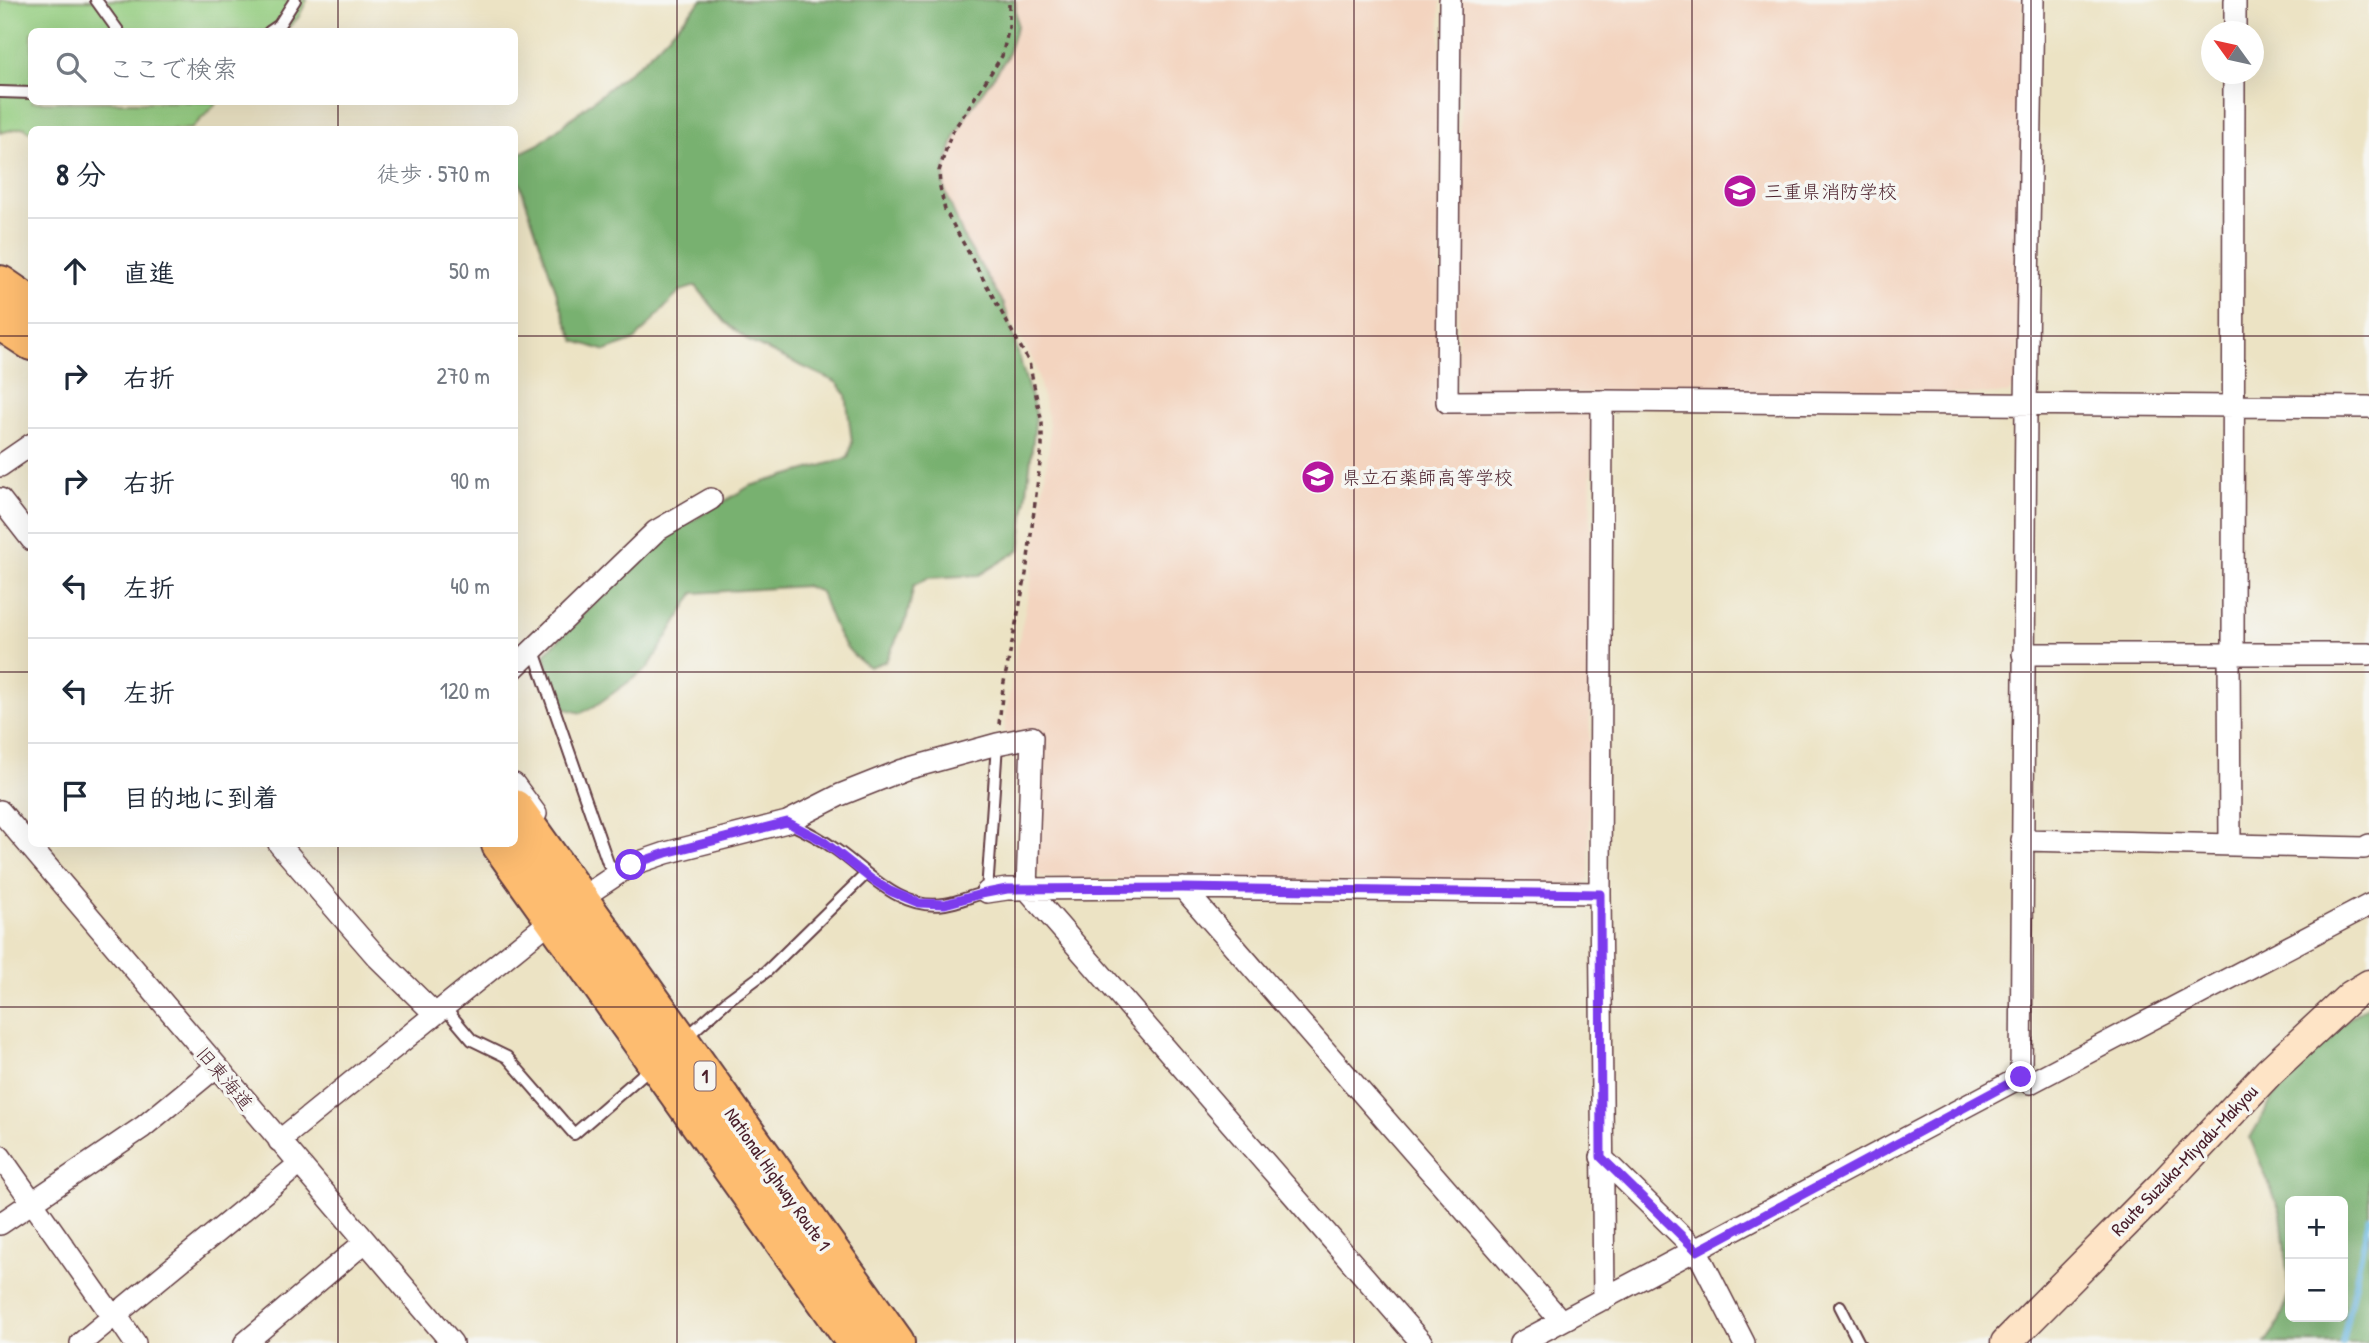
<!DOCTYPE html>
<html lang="ja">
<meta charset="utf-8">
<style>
body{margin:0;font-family:"Patrick Hand","Klee One",sans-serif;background:#f2f2f3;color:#1f2937}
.controls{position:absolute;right:21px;bottom:21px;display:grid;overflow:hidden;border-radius:10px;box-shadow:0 7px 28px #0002}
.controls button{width:63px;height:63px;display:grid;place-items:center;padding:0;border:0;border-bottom:2px solid #e0e1e3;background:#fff;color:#1f2937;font:35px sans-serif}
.compass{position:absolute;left:2201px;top:21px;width:63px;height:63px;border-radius:50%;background:#fff;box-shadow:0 7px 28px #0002;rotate:303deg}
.stop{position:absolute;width:21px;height:21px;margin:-16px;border:5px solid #7c3aed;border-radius:50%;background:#fff}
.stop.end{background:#7c3aed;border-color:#fff;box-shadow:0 2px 7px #0008}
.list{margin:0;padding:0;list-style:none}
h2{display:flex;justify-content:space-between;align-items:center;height:91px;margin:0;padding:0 28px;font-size:30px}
h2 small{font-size:23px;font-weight:400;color:#747a83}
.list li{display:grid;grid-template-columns:46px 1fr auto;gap:21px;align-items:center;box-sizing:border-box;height:105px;padding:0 28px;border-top:2px solid #e0e1e3}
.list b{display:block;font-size:26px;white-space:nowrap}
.list em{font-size:23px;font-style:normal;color:#747a83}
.icon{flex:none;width:38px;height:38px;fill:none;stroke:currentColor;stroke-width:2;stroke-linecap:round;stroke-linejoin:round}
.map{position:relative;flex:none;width:2369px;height:1343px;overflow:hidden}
.search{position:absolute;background:#fff;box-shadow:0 7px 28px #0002;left:28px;top:28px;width:490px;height:77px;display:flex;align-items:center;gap:18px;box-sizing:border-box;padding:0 24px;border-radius:10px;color:#747a83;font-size:26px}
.panel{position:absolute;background:#fff;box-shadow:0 7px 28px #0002;left:28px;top:126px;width:490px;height:721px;border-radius:10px}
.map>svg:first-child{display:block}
.built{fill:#f3d4bf}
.green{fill:#95ce81;stroke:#707656;stroke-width:2}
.forest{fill:#78b16f;stroke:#61684d;stroke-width:2;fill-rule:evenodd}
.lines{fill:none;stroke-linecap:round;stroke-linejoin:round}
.stream{stroke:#69b9e4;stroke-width:6}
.lane-casing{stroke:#623c42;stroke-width:14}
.street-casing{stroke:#623c42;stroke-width:24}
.secondary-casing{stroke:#623c42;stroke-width:33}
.highway-casing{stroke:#623c42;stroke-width:42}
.path{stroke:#623c42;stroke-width:3.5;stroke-dasharray:5 5;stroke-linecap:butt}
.lane{stroke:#fff;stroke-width:10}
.street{stroke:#fff;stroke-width:21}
.secondary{stroke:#fee4c6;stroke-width:30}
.highway{stroke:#fdbc70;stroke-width:38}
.route{stroke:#7c3aed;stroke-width:9}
.grid{fill:none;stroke:#4a1f2b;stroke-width:2;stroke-opacity:0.55}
.labels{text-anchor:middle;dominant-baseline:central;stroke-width:7;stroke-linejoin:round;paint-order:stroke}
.shield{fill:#f6f6f2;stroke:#7e6067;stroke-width:2}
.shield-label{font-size:18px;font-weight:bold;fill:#4a1f2b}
.poi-label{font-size:19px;fill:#4a1f2b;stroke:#f6f6f2;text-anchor:start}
.street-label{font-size:19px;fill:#4a1f2b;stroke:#f6f6f2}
</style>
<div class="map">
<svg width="2369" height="1343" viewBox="0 0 2369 1343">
<rect width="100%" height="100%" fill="#f6f6f2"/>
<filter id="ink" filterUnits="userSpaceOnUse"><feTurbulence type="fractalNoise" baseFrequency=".0143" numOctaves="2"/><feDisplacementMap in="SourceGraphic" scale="14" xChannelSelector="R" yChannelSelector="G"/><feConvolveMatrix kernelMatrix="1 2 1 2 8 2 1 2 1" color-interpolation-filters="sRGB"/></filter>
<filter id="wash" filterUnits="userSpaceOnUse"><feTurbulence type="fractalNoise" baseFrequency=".00686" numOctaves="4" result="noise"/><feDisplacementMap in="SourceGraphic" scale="28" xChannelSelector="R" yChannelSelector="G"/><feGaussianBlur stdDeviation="1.57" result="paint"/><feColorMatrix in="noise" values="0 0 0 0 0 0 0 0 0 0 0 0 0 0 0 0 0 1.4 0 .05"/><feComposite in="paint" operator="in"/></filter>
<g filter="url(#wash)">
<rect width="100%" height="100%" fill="#ece3c4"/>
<!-- built -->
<path class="built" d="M1015 0H1440V408L1585 412 1591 418 1589 878 1584 884 1042 878 1035 869 1040 728 1008 735 1004 733 1013 668 1031 583 1050 438 1048 417 1035 365 1004 304 965 240 944 188 945 170 955 137 1017 26Z
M1461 0H2023L2018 382 2008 394 1463 393 1457 388Z"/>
<!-- green -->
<path class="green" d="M0 0H307L298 18 285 31 32 32V102H218L191 129 32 130 31 132 23 127 0 133Z"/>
<!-- forest -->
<path class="forest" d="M702 0H1015L1017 26 1006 59 967 114 955 137 945 170 944 188 965 240 1004 304 1036 415 1020 550 979 575 928 578 914 585 907 617 886 661 870 667C841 652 832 622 821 592L806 586 694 593 648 668 595 706 581 713 566 709 550 680 545 654 648 547 750 486 848 458 852 443 846 394 836 382 750 342 725 322 696 286 680 291 635 340 606 351 575 341 566 321 515 169 514 156 539 144 644 60Z
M2369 1005V1343H2265L2279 1323 2289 1292 2281 1213 2250 1138 2274 1096 2340 1025ZM2290 1201H2343V1317H2290Z"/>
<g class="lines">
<!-- stream -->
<path class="stream" d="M2342 1343 2369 1218"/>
</g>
</g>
<g filter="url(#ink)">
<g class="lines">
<defs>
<path id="lane" d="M96 0 119 32
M269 32 279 25 295 0
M0 92 32 93
M534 651 608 863 617 873
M787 822C805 830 822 839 838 851 870 874 901 911 945 904 959 902 973 895 987 892L997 744
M444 1007 472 1040 507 1057 574 1134 642 1075
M690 1034 728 1000 767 971 866 874
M1840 1306 1859 1343"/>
<path id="street" d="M1450 0 1447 402 1602 401 2369 407
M2235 32V0
M1602 401 1600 893 1604 1299
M0 466 32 444
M0 499 32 540
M2233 652 2234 74
M2229 653 2230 845
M2023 654H2369
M514 668 656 531 711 499
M514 784 536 814
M0 811 452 1343
M2022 840 2364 848 2369 845
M279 844 377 957 435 1014
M1183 888 1561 1321
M987 892 1007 889 1183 888 1600 893
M580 899 631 865 666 853 787 822 840 795 903 770 997 744 1032 737 1027 889 1422 1343
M2021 1077 2026 405 2033 0
M2021 1077 2030 1083 2369 905
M279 1141 554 918
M0 1156 113 1317
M1601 1157 1697 1251 1744 1343
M0 1224 143 1127 216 1067
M116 1315 135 1343
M81 1343 298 1165
M245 1343 365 1242
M1520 1343 2021 1077"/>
<path id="secondary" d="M2006 1343 2161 1187 2269 1072 2351 996 2369 985"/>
<path id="highway" d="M0 285 32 307
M0 320 32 341
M514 809 895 1343
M501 844 857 1343"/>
</defs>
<!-- lane casing -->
<use href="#lane" class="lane-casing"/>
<!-- street casing -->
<use href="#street" class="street-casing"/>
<!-- secondary casing -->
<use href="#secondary" class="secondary-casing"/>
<!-- highway casing -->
<use href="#highway" class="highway-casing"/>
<!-- path -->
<path class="path" d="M999 724 1003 687 1026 574 1042 447V423L1029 362 945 210 940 187 939 171 951 134 1002 56 1009 27V0"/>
<!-- lane -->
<use href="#lane" class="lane"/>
<!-- street -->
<use href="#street" class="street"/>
<!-- secondary -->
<use href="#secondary" class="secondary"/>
<!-- highway -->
<use href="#highway" class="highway"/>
</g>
</g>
<g class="lines" filter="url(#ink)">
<!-- route -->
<path class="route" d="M631 865 666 853 787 822 823 841 871 879 890 891 919 903 945 904 981 894 1007 889 1183 888 1600 894 1601 1157 1697 1251 2021 1077"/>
</g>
<!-- grid -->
<path class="grid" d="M338 0V32M677 0V1343M1015 0V1343M1354 0V1343M1692 0V1343M2031 0V1343M338 102V130M0 336H32M514 336H2369M0 672H32M514 672H2369M338 844V1343M0 1007H2369"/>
<!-- icons -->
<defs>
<symbol id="school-disc" viewBox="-11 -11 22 22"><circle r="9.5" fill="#b5179e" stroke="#f6f6f2"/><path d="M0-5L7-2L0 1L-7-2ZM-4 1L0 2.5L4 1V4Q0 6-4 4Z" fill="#fff"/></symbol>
</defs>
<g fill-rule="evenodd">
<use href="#school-disc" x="1721" y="172" width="38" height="38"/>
<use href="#school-disc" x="1299" y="458" width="38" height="38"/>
</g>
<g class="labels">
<!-- shield labels -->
<rect class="shield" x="694.5" y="1061.5" width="21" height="29" rx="5"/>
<g class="shield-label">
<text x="705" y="1076">1</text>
</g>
<!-- poi labels -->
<g class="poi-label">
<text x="1764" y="191">三重県消防学校</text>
<text x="1342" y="477">県立石薬師高等学校</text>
</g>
<!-- street labels -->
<g class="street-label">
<text transform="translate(225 1078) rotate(50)">旧東海道</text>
<text transform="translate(2184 1160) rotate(-46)">Route Suzuka-Miyadu-Makyou</text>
<text transform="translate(778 1179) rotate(55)">National Highway Route 1</text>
</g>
</g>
</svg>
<div class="controls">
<button>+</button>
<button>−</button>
</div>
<svg class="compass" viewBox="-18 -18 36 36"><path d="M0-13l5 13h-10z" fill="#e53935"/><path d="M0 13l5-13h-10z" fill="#747a83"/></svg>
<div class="stop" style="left:631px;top:865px"></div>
<div class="stop end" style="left:2021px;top:1077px"></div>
<div class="search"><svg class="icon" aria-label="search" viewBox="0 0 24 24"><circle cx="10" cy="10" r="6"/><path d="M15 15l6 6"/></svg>ここで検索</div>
<section class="panel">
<h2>8 分<small>徒歩 · 570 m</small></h2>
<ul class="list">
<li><svg class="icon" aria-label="ahead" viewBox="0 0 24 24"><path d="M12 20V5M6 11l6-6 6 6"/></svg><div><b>直進</b></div><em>50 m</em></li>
<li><svg class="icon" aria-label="right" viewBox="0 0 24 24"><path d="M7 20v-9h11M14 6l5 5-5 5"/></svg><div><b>右折</b></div><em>270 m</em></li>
<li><svg class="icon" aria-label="right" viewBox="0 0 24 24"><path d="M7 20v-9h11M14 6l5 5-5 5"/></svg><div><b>右折</b></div><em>90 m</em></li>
<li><svg class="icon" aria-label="left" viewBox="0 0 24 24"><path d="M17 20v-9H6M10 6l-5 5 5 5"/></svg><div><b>左折</b></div><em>40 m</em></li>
<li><svg class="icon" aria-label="left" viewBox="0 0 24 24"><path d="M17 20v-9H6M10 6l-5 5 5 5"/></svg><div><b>左折</b></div><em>120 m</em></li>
<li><svg class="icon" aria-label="arrive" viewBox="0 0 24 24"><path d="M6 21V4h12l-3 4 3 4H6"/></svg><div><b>目的地に到着</b></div></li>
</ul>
</section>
</div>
